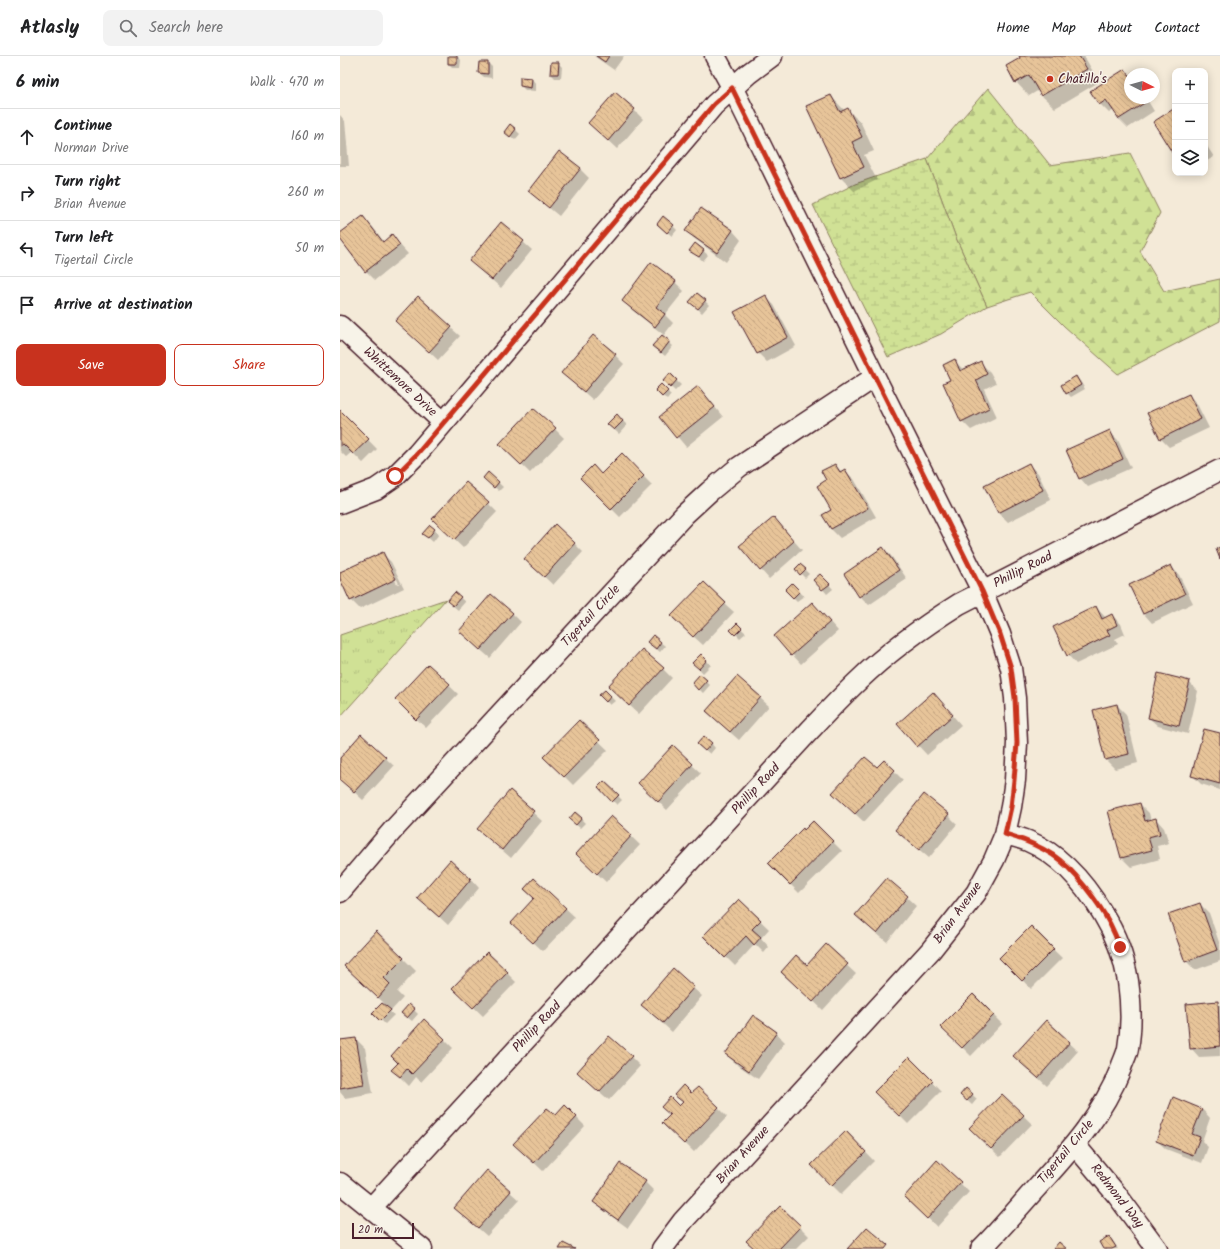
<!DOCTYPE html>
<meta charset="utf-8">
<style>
body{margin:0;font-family:Kalam,sans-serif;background:#f2f2f2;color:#202124}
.controls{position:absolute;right:12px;top:12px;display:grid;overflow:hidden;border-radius:8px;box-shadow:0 2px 10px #0003}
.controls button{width:36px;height:36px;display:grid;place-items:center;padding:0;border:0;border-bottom:1px solid #e0e0e0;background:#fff;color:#202124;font:20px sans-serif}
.compass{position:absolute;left:784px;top:12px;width:36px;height:36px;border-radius:50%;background:#fff;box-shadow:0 2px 10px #0003;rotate:95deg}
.scale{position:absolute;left:12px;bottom:10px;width:62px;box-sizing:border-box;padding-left:4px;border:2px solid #4a1f2b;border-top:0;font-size:11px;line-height:14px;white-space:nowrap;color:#4a1f2b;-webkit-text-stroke:3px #f7f3e8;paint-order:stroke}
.stop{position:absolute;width:12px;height:12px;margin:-9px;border:3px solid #c8321e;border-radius:50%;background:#fff}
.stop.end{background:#c8321e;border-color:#fff;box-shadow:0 1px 4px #0008}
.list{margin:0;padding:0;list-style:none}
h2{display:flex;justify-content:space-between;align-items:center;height:52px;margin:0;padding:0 16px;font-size:17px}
h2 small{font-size:13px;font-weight:400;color:#757577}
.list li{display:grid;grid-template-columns:26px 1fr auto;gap:12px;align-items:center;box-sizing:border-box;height:56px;padding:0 16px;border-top:1px solid #e0e0e0}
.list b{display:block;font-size:15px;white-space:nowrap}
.list p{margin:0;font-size:13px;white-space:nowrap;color:#757577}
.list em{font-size:13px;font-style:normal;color:#757577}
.actions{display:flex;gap:8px;padding:12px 16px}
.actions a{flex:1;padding:9px 0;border:1px solid #c8321e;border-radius:8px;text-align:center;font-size:14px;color:#c8321e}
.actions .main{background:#c8321e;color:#fff}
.icon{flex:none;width:22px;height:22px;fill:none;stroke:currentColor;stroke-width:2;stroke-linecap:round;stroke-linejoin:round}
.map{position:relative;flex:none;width:880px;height:1193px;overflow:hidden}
header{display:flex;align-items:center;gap:24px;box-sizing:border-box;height:56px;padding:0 20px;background:#fff;border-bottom:1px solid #e0e0e0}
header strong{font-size:19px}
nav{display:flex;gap:22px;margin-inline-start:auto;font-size:14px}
.search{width:280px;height:36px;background:#f2f2f2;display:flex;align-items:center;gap:10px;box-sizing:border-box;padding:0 14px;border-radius:8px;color:#757577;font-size:15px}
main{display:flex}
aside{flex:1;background:#fff}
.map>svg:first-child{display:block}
.forest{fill:url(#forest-firs);stroke:#8d8060}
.wetland{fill:url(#wetland-marsh);stroke:#8d8060}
.park{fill:url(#park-tufts);stroke:#8d8060}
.shadow{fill:#0003;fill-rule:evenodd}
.building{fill:url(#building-back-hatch);stroke:#4a1f2b}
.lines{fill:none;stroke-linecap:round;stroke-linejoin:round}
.minor-casing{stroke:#4a1f2b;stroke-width:23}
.minor{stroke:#f7f3e8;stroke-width:20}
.route{stroke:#c8321e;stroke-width:5}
.poi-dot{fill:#c8321e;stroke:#f7f3e8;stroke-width:1.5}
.labels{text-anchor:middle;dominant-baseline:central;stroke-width:3;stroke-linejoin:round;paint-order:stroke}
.poi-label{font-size:13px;fill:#4a1f2b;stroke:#f7f3e8;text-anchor:start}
.street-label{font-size:13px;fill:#4a1f2b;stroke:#f7f3e8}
</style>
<header>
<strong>Atlasly</strong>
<div class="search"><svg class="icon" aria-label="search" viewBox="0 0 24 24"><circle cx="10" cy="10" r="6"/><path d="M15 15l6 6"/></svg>Search here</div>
<nav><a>Home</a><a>Map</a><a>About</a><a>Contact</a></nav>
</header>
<main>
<aside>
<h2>6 min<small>Walk · 470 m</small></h2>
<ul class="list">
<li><svg class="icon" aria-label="ahead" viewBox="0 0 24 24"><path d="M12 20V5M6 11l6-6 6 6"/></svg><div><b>Continue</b><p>Norman Drive</p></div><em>160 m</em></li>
<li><svg class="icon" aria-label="right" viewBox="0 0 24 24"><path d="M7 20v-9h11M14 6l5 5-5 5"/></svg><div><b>Turn right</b><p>Brian Avenue</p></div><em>260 m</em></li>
<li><svg class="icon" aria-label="left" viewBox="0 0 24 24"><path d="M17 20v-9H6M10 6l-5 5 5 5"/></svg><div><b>Turn left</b><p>Tigertail Circle</p></div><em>50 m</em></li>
<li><svg class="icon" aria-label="arrive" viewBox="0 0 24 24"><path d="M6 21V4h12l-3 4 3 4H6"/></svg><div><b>Arrive at destination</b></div></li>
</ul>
<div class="actions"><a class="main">Save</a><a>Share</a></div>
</aside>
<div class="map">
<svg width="880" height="1193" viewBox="0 0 880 1193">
<defs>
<pattern id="forest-firs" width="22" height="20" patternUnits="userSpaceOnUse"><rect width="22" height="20" fill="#d0e195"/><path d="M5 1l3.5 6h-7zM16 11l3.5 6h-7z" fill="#b4c181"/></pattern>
<pattern id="wetland-marsh" width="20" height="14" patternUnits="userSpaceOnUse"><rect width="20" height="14" fill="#d0e195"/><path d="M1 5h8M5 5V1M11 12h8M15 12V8" fill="none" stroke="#b4c181"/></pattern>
<pattern id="park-tufts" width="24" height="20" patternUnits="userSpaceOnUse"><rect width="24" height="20" fill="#d0e195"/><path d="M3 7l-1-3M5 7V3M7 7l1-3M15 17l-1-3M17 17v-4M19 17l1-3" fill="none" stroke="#b4c181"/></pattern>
<pattern id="building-back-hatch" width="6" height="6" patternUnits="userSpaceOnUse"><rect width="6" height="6" fill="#e7c499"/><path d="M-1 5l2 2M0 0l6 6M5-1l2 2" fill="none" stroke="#c8a884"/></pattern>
</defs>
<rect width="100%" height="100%" fill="#f4ead8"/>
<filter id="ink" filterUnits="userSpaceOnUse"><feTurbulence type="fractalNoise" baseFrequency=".025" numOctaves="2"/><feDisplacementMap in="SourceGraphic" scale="8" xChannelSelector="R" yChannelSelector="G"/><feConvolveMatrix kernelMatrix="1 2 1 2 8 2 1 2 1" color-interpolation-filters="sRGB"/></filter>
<g filter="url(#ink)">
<!-- forest -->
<path class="forest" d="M648 32 710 109 790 97 820 157 800 195 824 235 880 223V265L778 318 724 270 690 236 647 250 616 182 587 103Z"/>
<!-- wetland -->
<path class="wetland" d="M587 103 616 182 647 250 601 278 548 301 473 149 515 128Z"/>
<!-- park -->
<path class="park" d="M106 543 0 661V579Z"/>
<!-- shadow -->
<path class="shadow" d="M109 0H117L121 4 120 12H113L109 8Z
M254 0H284L274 14Z
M680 0H744L759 26 715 52 701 39 699 34 689 40 676 26 667 10 681 2Z
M148 7 152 11V22L144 21 139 17Z
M218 7 222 11 221 22H215L211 18Z
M785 14 790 19V42H806L814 55 788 72 779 63 774 54 769 57 760 48Z
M192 23 196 28 195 35 185 34 181 30Z
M491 40 505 55 508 54 521 67 534 95 524 99 537 124 514 135 501 122Z
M294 54 303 63 277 93 249 67Z
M0 59 5 65 9 110H0Z
M171 69 180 78 175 84 170 80Z
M865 87 874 101 865 106Z
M240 113 249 122 219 160 198 143 189 134Z
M361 153 393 175 401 184 386 206 355 183 346 175Z
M23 161 32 170 44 186 52 180 68 198 35 224 26 215 0 181V178Z
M333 170 337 174 332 180 322 172Z
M183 186 192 194 161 232 130 205Z
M355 188 368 199 363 205 351 195Z
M335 226 344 235 325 259 333 267 324 279 292 254 283 245Z
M425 240 434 249 456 290 427 306 418 297Z
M365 245 369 249 362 257 355 250Z
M111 272 120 280 98 304 65 273Z
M322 280 333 290 325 300 318 294Z
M275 299 284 308 253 344 222 317Z
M614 305 623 313 641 307 650 316 656 327 644 333 657 361 631 374 622 365Z
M330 319 341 329 335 335 324 325Z
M736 321 740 325 745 333 731 341 727 337Z
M321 329 331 339 327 344 317 334Z
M358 331 366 340 383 361 346 391 321 361Z
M849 339 857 348 869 372 829 391 820 382Z
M0 355 37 393 23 407 12 396 6 401 0 395Z
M277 359 287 369 279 378 268 368Z
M215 373 224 382 190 417 160 388Z
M769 375 778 384 791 412 748 431 740 422Z
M282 399 312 429 280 461 241 422 261 419Z
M494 409 502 416 505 415 514 423 536 461 500 482 491 473 484 460 493 455 488 425Z
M689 409 698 417 711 444 668 466 659 457 646 431Z
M148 417 163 431 159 435 149 426Z
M148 447 157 456 123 492 102 472Z
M434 462 462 494 429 523 421 514Z
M90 470 99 478 93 486 84 478Z
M234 487 243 496 213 529 194 511Z
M543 492 552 501 567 523 529 549 520 540Z
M42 497 51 506 64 532 20 553 11 544 0 521V517ZM46 506H49L59 528H57Z
M460 509 469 518 465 522 456 513Z
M831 510 839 519 853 547 812 567 804 558 790 529Z
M484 523 493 533 487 538 475 524Z
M452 528 464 540 457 545 446 534Z
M115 537 125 546 118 554 112 549Z
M385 548 394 556 363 589 341 569Z
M756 551 766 562 772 559 781 568 785 578 775 583 778 588 736 608 728 599Z
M481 556 498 575 461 608 435 580Z
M172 557 181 566 150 602 129 584Z
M397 569 406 577 400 582 392 574Z
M320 586 325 590 320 596 313 590Z
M361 599 371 609 363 617 354 607Z
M88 609 118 638 86 672 56 643Z
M323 613 332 622 299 658 278 639Z
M360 619 370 629 363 637 353 627Z
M849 626 858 635 848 678 818 670 809 662Z
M265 635 275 645 270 649 260 639Z
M420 642 429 650 399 684 376 664Z
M602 647 621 669 587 699 558 668Z
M777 649 786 658 798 707 775 713 766 704 754 655Z
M239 666 268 694 233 729 205 701Z
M880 678V734L861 728 852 719Z
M22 680 54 710 23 744 0 723V703Z
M371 687 375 692 370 698 363 692Z
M544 705 563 724 524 766 493 737 537 713Z
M352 709 361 717 327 754 308 736Z
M264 726 282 744 277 749 259 731Z
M170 736 202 765 171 802 138 773Z
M800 748 809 757 811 765 816 763 824 772 829 787 817 790 820 803 791 811 782 802Z
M235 757 245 767 240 772 234 767Z
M608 759 617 768 589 802 556 774Z
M271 761 300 789 266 826 246 807Z
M473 766 502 795 459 837 429 807Z
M131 823 139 832 108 869 79 842Z
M194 823 235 861 203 895 181 875 195 842Z
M547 823 576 850 547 886 525 868Z
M399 844 429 873 421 882 429 891 424 897 415 888 395 910 365 880Z
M860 848 869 857 880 889V905L855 914 846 905Z
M691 872 722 902 691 933 661 902Z
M486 890 516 918 483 954 451 924 467 910Z
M147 897 176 926 143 960 114 932Z
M63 902 76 915 57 936 63 942 50 956 54 959 45 968 34 957 44 947 18 923Z
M353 932 362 940 332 976 302 949Z
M633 939 662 968 631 1000 602 971Z
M877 946 880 949V1000L859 1001 851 992Z
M74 954 78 958 72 965 67 961Z
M706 965 738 995 707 1030 684 1009Z
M436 977 445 986 418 1023 395 1007 386 998Z
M16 983 25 992 33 1037 5 1042 0 1036V985Z
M104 983 113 992 81 1026 76 1021 69 1030 53 1014 59 1007Z
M291 1001 300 1010 269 1044 247 1025Z
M569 1002 601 1035 568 1068 536 1036Z
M358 1032 387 1061 354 1096 324 1067Z
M626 1033 637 1043 632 1049 621 1039Z
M662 1039 692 1068 660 1101 630 1072Z
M862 1053 870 1062 862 1085 868 1091 862 1107 826 1093 817 1085Z
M216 1061H236L245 1070 203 1115 184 1097Z
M506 1076 534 1105 501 1138 472 1109Z
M305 1126 314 1135 288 1172 263 1154 254 1145Z
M620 1127 629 1136 597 1171 574 1149Z
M170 1136 179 1144 147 1180 124 1160Z
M440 1151 469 1180 456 1193H416Z
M769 1181 773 1185 778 1193H764Z"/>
<!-- building -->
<path class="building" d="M108 0H117V8H108Z
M256 0H269L265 6Z
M679 0H739L747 13 701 40 689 19 675 27 666 10 680 2Z
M139 6H148V18L138 17Z
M211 6H219L218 18H210Z
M785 13 790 20V42H804L806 46 779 63 766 44 759 49 750 35Z
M180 21 192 22 191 32 180 30Z
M275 36 295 53 268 85 248 67Z
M491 39 500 56 508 52 522 81 512 86 524 111 500 122 466 50Z
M835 52V101L813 66Z
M170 68 176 73 170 81 164 76Z
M219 95 241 112 209 152 188 135Z
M361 152 393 174 377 197 345 175Z
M23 160 43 186 52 178 60 189 25 216 0 183V177Z
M323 160 334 169 327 177 317 168Z
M161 166 184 185 152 224 129 205Z
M355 187 364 194 359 201 349 195Z
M311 206 336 225 316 251 325 258 315 271 282 245Z
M357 237 366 244 358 253 349 246Z
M426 239 448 281 417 298 394 256Z
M78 240 112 271 89 296 55 265Z
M253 279 276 298 244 336 221 317Z
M322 279 330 285 321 297 312 290Z
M615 303 620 315 641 305 647 318 636 324 649 352 621 366 603 327 610 324 603 309Z
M330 317 337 324 330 332 323 325Z
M736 320 741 329 726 338 721 329Z
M321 328 328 335 322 341 315 334Z
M358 330 375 351 336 382 319 361Z
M849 338 861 363 820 383 807 357Z
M193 352 216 372 181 409 159 388Z
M0 354 29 383 13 398 3 388 0 390Z
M277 358 283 365 274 374 267 368Z
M770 374 783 403 739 423 726 394Z
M282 397 304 420 271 453 240 422 253 409 261 418Z
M689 407 703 434 658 457 644 430Z
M495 408 500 416 505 413 528 452 491 473 482 459 491 454 477 430 486 424 481 415Z
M148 416 159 426 154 432 143 422Z
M126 426 149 446 114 484 92 463Z
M434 461 454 485 420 515 399 490Z
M215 468 235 487 204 521 184 503Z
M90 469 95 473 88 482 82 478Z
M543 491 559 514 519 541 504 518Z
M880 491V503L876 493Z
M43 496 56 523 10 545 0 523V516Z
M460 508 466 513 460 519 455 513Z
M831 509 845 538 803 558 789 529Z
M480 518 490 528 482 534 473 524Z
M364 526 386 547 353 581 331 560Z
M452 527 460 535 453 542 445 534Z
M115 536 121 541 113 550 107 545Z
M151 538 173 557 140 594 119 575Z
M472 546 490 566 451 600 434 580Z
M756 550 762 563 772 558 777 569 767 574 770 579 727 600 713 571Z
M397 567 402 572 395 579 390 574Z
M313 579 321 586 316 593 307 586Z
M302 593 324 612 289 650 268 630Z
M361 598 367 604 359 613 352 607Z
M88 608 110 628 76 664 55 643Z
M818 617 850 625 839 670 808 662Z
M360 618 367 624 358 634 352 627Z
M397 620 421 641 390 676 366 655Z
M265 634 271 640 266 646 259 639Z
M593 636 613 659 577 691 557 668Z
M777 648 789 698 765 704 753 654Z
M239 664 260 684 224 721 203 701Z
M864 673 880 677V728L851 720Z
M21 678 46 701 14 736 0 724V702Z
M364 680 372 687 365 695 357 688Z
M333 689 353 708 318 746 298 727Z
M525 701 537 711 544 704 555 714 515 758 492 737Z
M264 725 279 739 272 746 258 731Z
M170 734 194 755 162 794 137 773Z
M584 738 609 758 579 794 555 774Z
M800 747 805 765 816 762 820 778 808 781 812 794 781 802 768 755Z
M235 756 242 762 236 769 229 763Z
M271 760 292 779 257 818 236 798Z
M473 765 493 785 450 829 428 807 463 772 464 774Z
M110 804 131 823 99 861 77 842Z
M194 822 226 852 193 887 171 867 194 842 184 833Z
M547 822 568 840 537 878 515 859Z
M399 843 421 864 412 873 421 881 414 889 406 880 385 902 363 880Z
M860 847 877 894 845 906 828 858Z
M691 870 714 893 682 925 659 902Z
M36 875 64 902 44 922 50 928 38 942 4 910Z
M486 888 508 908 473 946 441 916 456 899 467 909Z
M147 896 168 916 133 952 112 932Z
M333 912 354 931 323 967 301 949Z
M633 938 654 959 622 992 600 971Z
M878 945 880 990 850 993 846 948Z
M42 947 51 954 40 965 32 957Z
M69 948 75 953 67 962 61 957Z
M413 959 437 976 409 1015 385 998Z
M84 963 105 983 72 1018 67 1013 60 1021 51 1014 58 1007 51 1000Z
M706 964 730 986 698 1022 673 1000Z
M269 980 292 1000 259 1036 237 1016Z
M16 982 24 1028 0 1032V984Z
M569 1001 593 1025 559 1060 534 1036Z
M343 1029 351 1037 358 1031 379 1051 344 1088 322 1067 330 1059 321 1051 330 1041 339 1050 343 1046 334 1039Z
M626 1032 633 1038 627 1045 620 1039Z
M662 1038 684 1059 651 1093 629 1072Z
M833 1041 862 1053 852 1078 860 1081 853 1099 816 1085Z
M225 1049 237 1061 194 1107 173 1088 207 1052 216 1059Z
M506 1075 526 1096 491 1130 471 1109Z
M597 1104 621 1126 587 1163 564 1141Z
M280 1107 306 1125 278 1164 253 1146Z
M147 1114 171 1135 138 1172 114 1152Z
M440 1150 461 1170 439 1193H415L406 1185Z
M527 1171 548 1189 545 1193H507Z
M769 1180 776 1191 772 1193H763L759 1186Z
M719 1186 727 1193H713Z
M223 1187 235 1193H219Z"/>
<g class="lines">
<defs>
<path id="minor" d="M0 270 103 366
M0 447 36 433 55 420 77 398 374 49 408 18 432 0
M0 836 53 774 345 458 370 435 399 411 535 321
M735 1089 777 1139 817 1193
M0 1127 82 1193
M31 1152 471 673C487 656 502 640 519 624 549 595 584 570 619 548L880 414
M322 1193 343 1165 591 894 636 837 654 804 665 778 671 751 675 724 677 687 675 642 671 612 660 578 642 535 535 321 392 31 375 0
M641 1193C661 1173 679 1151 698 1130 731 1094 763 1058 781 1012 783 1005 787 999 788 992 792 970 791 947 788 925 784 901 776 879 763 858 745 828 721 799 688 785 681 782 673 780 665 778"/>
</defs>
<!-- minor casing -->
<use href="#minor" class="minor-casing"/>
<!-- minor -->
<use href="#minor" class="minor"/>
</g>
</g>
<g class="lines" filter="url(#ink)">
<!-- route -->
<path class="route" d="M55 420 77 398 374 48 392 32 535 321 642 535 660 578 671 612 675 642 677 687 674 724 671 751 665 778C682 783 698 789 713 799 733 812 759 847 770 868 774 876 777 883 780 891"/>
</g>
<!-- markers -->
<circle class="poi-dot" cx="710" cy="23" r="4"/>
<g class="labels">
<!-- poi labels -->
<g class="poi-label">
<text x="718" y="23">Chatilla's</text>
</g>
<!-- street labels -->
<g class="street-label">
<text transform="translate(60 326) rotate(43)">Whittemore Drive</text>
<text transform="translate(683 514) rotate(-27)">Phillip Road</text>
<text transform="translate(251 560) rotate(-47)">Tigertail Circle</text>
<text transform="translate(416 733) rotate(-47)">Phillip Road</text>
<text transform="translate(618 857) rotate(-54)">Brian Avenue</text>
<text transform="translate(197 971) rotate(-47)">Phillip Road</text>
<text transform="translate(726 1096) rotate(-50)">Tigertail Circle</text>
<text transform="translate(403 1099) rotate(-48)">Brian Avenue</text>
<text transform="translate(777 1140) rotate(52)">Redmond Way</text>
</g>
</g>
</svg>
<div class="controls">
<button>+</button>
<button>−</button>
<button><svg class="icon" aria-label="layers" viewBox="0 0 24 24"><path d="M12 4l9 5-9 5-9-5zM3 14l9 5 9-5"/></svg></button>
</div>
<svg class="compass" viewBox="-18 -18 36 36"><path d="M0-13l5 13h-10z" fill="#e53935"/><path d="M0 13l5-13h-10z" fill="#757577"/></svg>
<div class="scale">20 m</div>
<div class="stop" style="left:55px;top:420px"></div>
<div class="stop end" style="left:780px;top:891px"></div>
</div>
</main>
